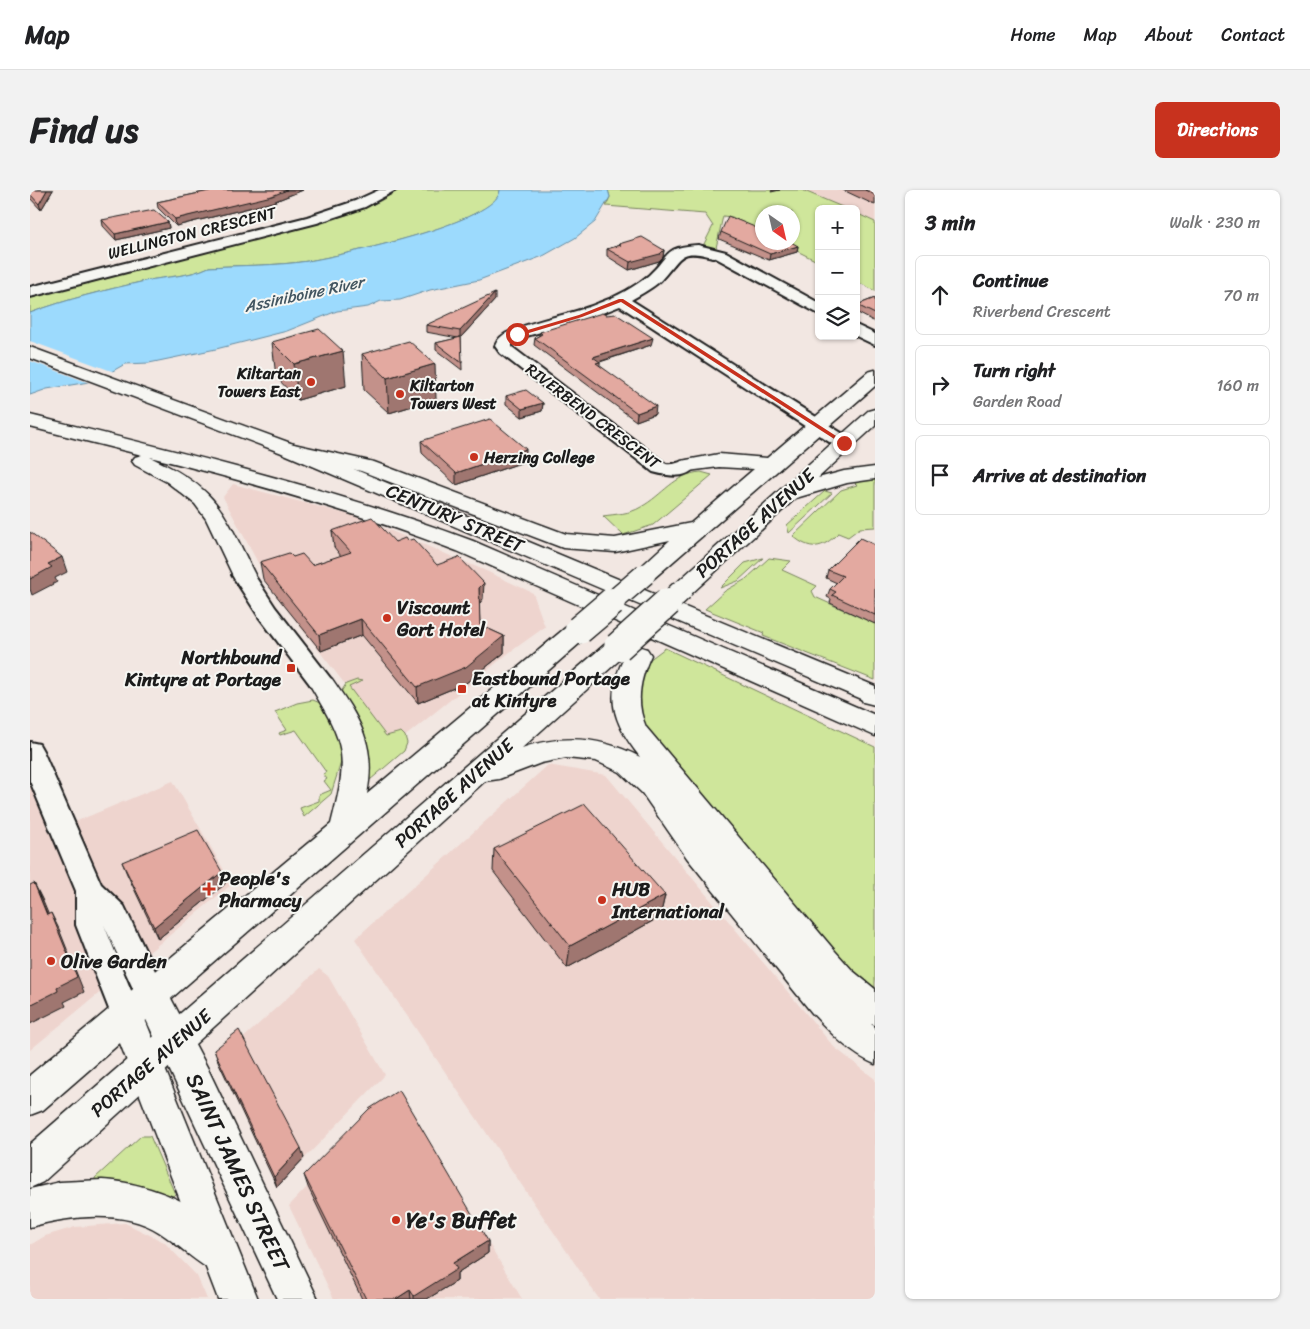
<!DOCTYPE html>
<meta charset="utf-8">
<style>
body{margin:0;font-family:Sriracha,sans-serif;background:#f2f2f2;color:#202124}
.controls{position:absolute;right:15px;top:15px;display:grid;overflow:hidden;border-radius:8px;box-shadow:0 1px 4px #0004}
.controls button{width:45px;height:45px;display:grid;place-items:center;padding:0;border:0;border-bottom:1px solid #e0e0e0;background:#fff;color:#202124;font:25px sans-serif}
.compass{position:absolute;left:725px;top:15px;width:45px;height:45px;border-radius:50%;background:#fff;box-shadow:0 1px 4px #0004;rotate:146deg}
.stop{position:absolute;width:15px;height:15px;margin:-11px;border:4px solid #c8321e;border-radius:50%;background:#fff}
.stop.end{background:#c8321e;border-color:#fff;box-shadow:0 1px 5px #0008}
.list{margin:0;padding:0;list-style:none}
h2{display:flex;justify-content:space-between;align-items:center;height:65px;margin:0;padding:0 20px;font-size:21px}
h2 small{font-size:16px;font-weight:400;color:#757577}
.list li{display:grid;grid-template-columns:32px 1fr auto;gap:15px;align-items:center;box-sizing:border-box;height:80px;margin:0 10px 10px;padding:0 10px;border:1px solid #e0e0e0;border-radius:8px}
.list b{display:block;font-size:19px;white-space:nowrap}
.list p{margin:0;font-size:16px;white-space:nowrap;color:#757577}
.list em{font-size:16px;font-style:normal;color:#757577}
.icon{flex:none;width:28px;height:28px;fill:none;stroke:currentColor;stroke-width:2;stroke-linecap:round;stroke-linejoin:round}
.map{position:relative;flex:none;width:845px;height:1109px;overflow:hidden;border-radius:8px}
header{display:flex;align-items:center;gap:30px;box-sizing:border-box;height:70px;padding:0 25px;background:#fff;border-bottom:1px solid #e0e0e0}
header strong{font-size:24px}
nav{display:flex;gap:28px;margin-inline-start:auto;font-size:18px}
.intro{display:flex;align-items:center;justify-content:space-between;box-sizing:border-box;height:120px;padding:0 30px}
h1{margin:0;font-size:35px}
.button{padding:12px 22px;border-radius:8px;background:#c8321e;color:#fff;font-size:18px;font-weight:700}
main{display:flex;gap:30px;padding:0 30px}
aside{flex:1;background:#fff;border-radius:8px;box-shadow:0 1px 4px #0004}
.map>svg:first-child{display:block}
.built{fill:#eed4ce}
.green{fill:#cfe69b;stroke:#76815c}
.water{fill:#9cdafd;stroke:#698ea3}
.pier{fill:#f2e7e2}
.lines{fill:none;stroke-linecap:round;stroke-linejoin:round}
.street-casing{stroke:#1c1c1c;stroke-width:4}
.secondary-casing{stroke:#1c1c1c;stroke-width:3}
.primary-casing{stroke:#1c1c1c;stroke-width:3}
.highway-casing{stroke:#1c1c1c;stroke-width:3}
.street{fill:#f6f6f2;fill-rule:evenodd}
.secondary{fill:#f6f6f2;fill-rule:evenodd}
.primary{fill:#f6f6f2;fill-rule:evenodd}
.highway{fill:#f6f6f2;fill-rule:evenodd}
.highway-bridge-far1-casing{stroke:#1c1c1c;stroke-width:24;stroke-linecap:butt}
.highway-bridge-casing{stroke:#1c1c1c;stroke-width:31;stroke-linecap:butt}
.highway-bridge-far1{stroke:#f6f6f2;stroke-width:21}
.highway-bridge{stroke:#f6f6f2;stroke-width:28}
.wall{fill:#c3918a;stroke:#1c1c1c}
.shaded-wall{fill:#9f7670;stroke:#1c1c1c}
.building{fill:#e3a9a0;stroke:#1c1c1c}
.route{fill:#c8321e}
.poi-dot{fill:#c8321e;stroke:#f6f6f2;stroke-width:2}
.labels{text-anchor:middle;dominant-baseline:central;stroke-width:4;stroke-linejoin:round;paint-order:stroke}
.far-street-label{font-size:16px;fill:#1c1c1c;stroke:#f6f6f2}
.far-water-label{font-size:16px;font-style:italic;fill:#425560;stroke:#f6f6f2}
.far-poi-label{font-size:16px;font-weight:bold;fill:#1c1c1c;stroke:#f6f6f2;text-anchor:start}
.street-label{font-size:19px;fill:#1c1c1c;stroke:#f6f6f2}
.poi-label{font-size:19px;font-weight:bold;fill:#1c1c1c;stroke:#f6f6f2;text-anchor:start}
.near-street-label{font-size:22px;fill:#1c1c1c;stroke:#f6f6f2}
.near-poi-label{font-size:22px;font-weight:bold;fill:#1c1c1c;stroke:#f6f6f2;text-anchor:start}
</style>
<header>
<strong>Map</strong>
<nav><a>Home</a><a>Map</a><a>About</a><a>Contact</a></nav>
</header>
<div class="intro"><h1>Find us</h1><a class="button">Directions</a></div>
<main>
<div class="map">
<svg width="845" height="1109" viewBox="0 0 845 1109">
<rect width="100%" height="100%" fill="#f2e7e2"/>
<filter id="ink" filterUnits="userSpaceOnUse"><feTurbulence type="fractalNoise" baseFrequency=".02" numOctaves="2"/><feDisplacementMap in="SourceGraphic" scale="10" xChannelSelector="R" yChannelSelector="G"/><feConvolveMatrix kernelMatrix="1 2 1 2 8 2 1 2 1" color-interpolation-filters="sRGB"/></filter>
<g filter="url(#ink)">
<!-- built -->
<path class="built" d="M772 0H845V32L826 23V19H817L800 13Z
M203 294 328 327 454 380 503 403 515 437 480 462 363 556 244 403 193 307Z
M0 561 33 637 143 591 202 694 0 860Z
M518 575 576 585 804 857 845 889V1109H569L325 749Z
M289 779 298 786 355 885 247 997 188 871Z
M368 901 492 1109H304L259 1016Z
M95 1033 134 1052 167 1086 177 1109H0V1055L15 1046 45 1037Z"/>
<!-- green -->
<path class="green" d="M369 0H470C470 32 308 66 278 71 245 76 212 75 179 77 158 87 137 86 115 91 76 100 37 109 0 123V106L320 24 350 11Z
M578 0H772L817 19H789V72L751 53 762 52V22H732V43L702 27 693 26 686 58 673 56 683 36 675 24 576 16 580 7Z
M826 23 845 32V101L826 91Z
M671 282 682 285 623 335 593 345 573 326C586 324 600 324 611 317 633 305 644 284 671 282Z
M845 287V337L830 338 818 347 808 343C793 359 780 361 763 346L811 300 827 295 823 291Z
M795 301 802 303 759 343 757 335Z
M733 368 708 391 690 398 715 373Z
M739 368 761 371 752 380 787 396 782 401 785 407 845 434V490L733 446 734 443 675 419 695 401 716 389Z
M635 458 845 557V807L621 554 602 500 619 470Z
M327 490 332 491 319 497 356 546 371 542 375 546 377 553 374 561 340 590 339 571 311 502 316 494Z
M283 510 290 513 310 539 312 569 301 604 274 627 270 618 289 611V605L301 600 294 591 297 589 293 584 296 582 266 540 250 545 249 543 257 540 245 522 267 513Z
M111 946H120L145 1004 143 1006 108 995 65 992V988Z"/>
<!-- water -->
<path class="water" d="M470 0H578L580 7 565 32 545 48 513 66 449 90 400 100 370 110 351 111 338 117 307 121 257 141 186 159 119 173 95 174 65 191 17 199 0 205V123C37 109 76 100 115 91 137 86 158 87 179 77 211 75 245 76 278 71 308 66 469 32 470 0Z"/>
<!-- pier -->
<path class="pier" d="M0 151 87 183 62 194 0 171Z"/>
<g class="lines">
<defs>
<path id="street" d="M349 0H366L335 17 287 33 0 107V97L277 27 325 11Z
M668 55 696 62 789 113V124L686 68C649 58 654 65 631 90 623 98 611 104 601 110L821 249 823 253 821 257H807L590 116 557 129 493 147 482 154V157L636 274C646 276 654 268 665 271L667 275C657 290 638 286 623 282L470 163 465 156C468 148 473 144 481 141 507 129 541 125 569 113 586 107 605 97 619 85 641 65 633 57 668 55Z
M826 135 845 144V155L826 146Z
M213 378 221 380 245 417 301 489 305 495 301 501 293 503 285 501 229 427 202 385 205 380Z
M0 552 9 554 13 561 71 694 94 716 137 806 133 816 122 820 111 816 74 735 112 827 108 837 97 841 86 837 46 735V701L0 591Z"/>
<path id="secondary" d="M122 791 134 795 177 877 288 1109H247L105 806 110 795Z
M97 812 109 816 114 827 228 1109H188L80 827 85 816Z"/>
<path id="primary" d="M0 157 266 255 845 496V515L252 263 0 168Z
M0 225C149 262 299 297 443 351L845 525V546L427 361C326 322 224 293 120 267 188 299 193 320 225 385L221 390 213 392 205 390 176 329 165 314 137 292 105 275 102 271 105 267 112 265 0 237Z"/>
<path id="highway" d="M845 180V196L623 389 615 391 607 389 603 384 640 350 585 362 533 358 331 281 252 263 249 259 252 255 259 253 344 272 536 344 585 348 661 333 724 279 689 277 658 281 651 279 648 275 651 271 689 264 737 268 838 182Z
M845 219V236L788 288 814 281 845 277V289L817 293 766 308 660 405 652 408 644 405 640 400 644 395 838 221Z
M549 432 558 434 561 440 558 446 13 920 0 925V885L301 634C319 564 316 556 280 495L284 489 293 486 302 489C329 528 347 555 337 604L540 434Z
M588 449 597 451 599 459 608 456 617 459 621 465C610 489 605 512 616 537L805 761 823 781 845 799V835L841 834 845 837V874C820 864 800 842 782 823L657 668 612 603 590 582 566 571 536 568 511 573 469 589 455 591 13 992 0 998V954L579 451ZM596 464C574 505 582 532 610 567 572 547 533 544 492 558Z
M842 496 845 497V515L833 512 829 505 833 498Z
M72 990C118 992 190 1019 209 1064L203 1078 189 1084C166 1074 150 1055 129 1042 94 1019 38 1026 0 1037V999L30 992Z"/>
</defs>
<!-- street casing -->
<use href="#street" class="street-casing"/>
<!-- secondary casing -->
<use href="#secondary" class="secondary-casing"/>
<!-- primary casing -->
<use href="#primary" class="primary-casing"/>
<!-- highway casing -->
<use href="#highway" class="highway-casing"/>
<!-- street -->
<use href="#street" class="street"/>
<!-- secondary -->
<use href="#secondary" class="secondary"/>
<!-- primary -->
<use href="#primary" class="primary"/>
<!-- highway -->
<use href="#highway" class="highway"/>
<defs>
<path id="highway-bridge-far1" d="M580 414 615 384
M637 414 652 400"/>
<path id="highway-bridge" d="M549 440 582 412
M588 457 638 412"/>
</defs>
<!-- highway-bridge-far1 casing -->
<use href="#highway-bridge-far1" class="highway-bridge-far1-casing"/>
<!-- highway-bridge casing -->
<use href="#highway-bridge" class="highway-bridge-casing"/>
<!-- highway-bridge-far1 -->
<use href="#highway-bridge-far1" class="highway-bridge-far1"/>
<!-- highway-bridge -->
<use href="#highway-bridge" class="highway-bridge"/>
</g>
<!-- wall -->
<path class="wall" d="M0 0H23L11 20 0 8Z
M184 0H273L243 12 146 36 128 18 127 12Z
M813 0H845V15Z
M72 30 138 32 139 38 86 50 73 36Z
M691 42 768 56 767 62 739 70 689 49Z
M589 54 634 60 633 67 629 71 599 80 577 66V59L588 56Z
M845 108V132L826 122 827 115Z
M465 110 431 147 432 180 406 160V153L428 148 396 142V135Z
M510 142 621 155 570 172V176L625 224 606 231 504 155 505 148 510 145Z
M242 152 316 196 268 210 246 187Z
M332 164 406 209 359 223 334 200Z
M476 206 513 213 512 221 492 227 476 214Z
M391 251 496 271 426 295 392 263Z
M302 341 365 352 377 351 407 375 453 409 449 414 450 435 474 446V463L436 493 388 513 332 445 291 461 233 389 230 372 263 367 282 375 311 366 304 357Z
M845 355V434L800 413 801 409 797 407 800 399 807 393 796 388 798 380Z
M464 659 635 705 630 727 537 778 463 681Z
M92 672 192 682 195 694 128 749 97 684Z
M184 860 274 968 247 997 188 871Z
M274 985 458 1051V1063L427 1083V1091L397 1109H332L278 997Z"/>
<!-- shaded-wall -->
<path class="shaded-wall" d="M17 0H23L11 20 9 14Z
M257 0H273L243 12 146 36 145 29Z
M742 0H750L741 2Z
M138 32 139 38 86 50 85 44Z
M768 56 767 62 739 70 740 64Z
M634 60 633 67 629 71 599 80 600 72Z
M465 103V110L430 148V141Z
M623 148 621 155 562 174 563 167Z
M313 161 316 196 268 210 264 174Z
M405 174 406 209 359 223 357 188Z
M513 213 512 221 492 227V219Z
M626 216 625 224 606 231 607 223Z
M496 259V271L426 295V283Z
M32 367 37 382 25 388 27 392 2 405 0 399V389L18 374Z
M454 393 453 409 449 414V398Z
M331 429 332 445 291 461 289 445Z
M474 446V463L436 493 388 513 387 497Z
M192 682 195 694 128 749 124 737Z
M4 693 12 709 25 740 17 725Z
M635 705 630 727 537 778 540 756Z
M21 723 29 739 54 802 34 812 36 816 0 834V815L27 797Z
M271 958 274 968 247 997 244 987Z
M458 1051V1063L427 1083V1091L397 1109H384V1106L423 1073Z
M380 1100 381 1109H366Z"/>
<!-- building -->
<path class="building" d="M0 0H17L9 14 0 4Z
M184 0H257L242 6 145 29 127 12Z
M835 0H845V5Z
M124 20 138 32 85 44 72 30Z
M698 26 732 40V52H761L768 56 740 64 691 42Z
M612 47 634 60 630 64 600 72 577 59 591 55 589 54Z
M465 103 430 141 396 135 424 122Z
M845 108V124L827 115Z
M572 123 576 125 586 124 623 148 563 167 570 172 566 173 626 216 607 223 505 148 512 144 510 142Z
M289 139 313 161 264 174 242 152Z
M431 147 432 173 406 153Z
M379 151 405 174 357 188 332 164Z
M496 200 513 213 492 219 476 206Z
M460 229 496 259 426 283 391 251Z
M342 327 365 352 375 348 377 351 383 349 407 375 429 367 454 393 449 398 450 435 474 446 436 477 387 497 331 429 289 445 230 372 259 363 263 367 272 364 282 375 321 362 302 341Z
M0 342 32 367 18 374 22 377 0 389Z
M830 348 845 355V425L802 405 806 402 800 399 813 386 798 380Z
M555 614 635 705 540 756 464 659Z
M168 640 192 682 124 737 92 672Z
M4 693 17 725 21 723 47 787 27 797 28 801 0 815V695Z
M209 840 271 958 244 987 184 860Z
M369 900 458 1051 423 1073 427 1079 384 1106 380 1100 366 1109H336L274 985 339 919Z"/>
</g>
<!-- route -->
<path class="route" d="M589 109H593L817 253 812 254 591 112 552 127 489 146 484 144 549 125Z"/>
<!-- markers -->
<g class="poi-dot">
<circle cx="281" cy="192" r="5"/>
<circle cx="370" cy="204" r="5"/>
<circle cx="444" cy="267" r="5"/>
<circle cx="357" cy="428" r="5"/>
<rect x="256" y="473" width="10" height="10" rx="2.5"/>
<rect x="427" y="494" width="10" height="10" rx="2.5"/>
<path d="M176.5 691.5h5v5h5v5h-5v5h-5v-5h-5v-5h5z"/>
<circle cx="572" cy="710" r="5"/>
<circle cx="21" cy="771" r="5"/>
<circle cx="366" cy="1030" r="5"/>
</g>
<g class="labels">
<!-- far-street labels -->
<g class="far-street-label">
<text transform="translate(162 43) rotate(-14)">WELLINGTON CRESCENT</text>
<text transform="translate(563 226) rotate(37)">RIVERBEND CRESCENT</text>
</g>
<!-- far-water labels -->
<g class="far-water-label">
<text transform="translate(274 104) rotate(-12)">Assiniboine River</text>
</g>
<!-- far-poi labels -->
<g class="far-poi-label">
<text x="271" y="183" text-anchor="end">Kiltartan<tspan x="271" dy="18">Towers East</tspan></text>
<text x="380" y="195">Kiltarton<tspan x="380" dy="18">Towers West</tspan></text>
<text x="454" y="267">Herzing College</text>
</g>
<!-- street labels -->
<g class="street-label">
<text transform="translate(425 328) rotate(23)">CENTURY STREET</text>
<text transform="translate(725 333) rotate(-42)">PORTAGE AVENUE</text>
<text transform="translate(424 603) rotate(-42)">PORTAGE AVENUE</text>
<text transform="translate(121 873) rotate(-41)">PORTAGE AVENUE</text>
</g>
<!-- poi labels -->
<g class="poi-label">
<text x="367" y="417">Viscount<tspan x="367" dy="22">Gort Hotel</tspan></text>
<text x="251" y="467" text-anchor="end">Northbound<tspan x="251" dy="22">Kintyre at Portage</tspan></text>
<text x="442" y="488">Eastbound Portage<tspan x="442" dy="22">at Kintyre</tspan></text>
<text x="189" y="688">People's<tspan x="189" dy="22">Pharmacy</tspan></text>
<text x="582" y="699">HUB<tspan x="582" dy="22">International</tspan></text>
<text x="31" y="771">Olive Garden</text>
</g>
<!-- near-street labels -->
<g class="near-street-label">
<text transform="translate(208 982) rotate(65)">SAINT JAMES STREET</text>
</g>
<!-- near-poi labels -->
<g class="near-poi-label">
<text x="376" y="1030">Ye's Buffet</text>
</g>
</g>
</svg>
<div class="controls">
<button>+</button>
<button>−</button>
<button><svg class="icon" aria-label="layers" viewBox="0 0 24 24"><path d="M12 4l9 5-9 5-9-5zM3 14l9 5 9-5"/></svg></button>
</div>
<svg class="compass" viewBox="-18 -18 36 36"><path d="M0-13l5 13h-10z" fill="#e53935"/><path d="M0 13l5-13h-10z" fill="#757577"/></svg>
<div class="stop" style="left:487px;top:144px"></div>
<div class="stop end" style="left:814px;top:253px"></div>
</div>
<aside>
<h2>3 min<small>Walk · 230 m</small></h2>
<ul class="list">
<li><svg class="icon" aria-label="ahead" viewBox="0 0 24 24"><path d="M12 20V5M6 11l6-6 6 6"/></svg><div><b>Continue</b><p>Riverbend Crescent</p></div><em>70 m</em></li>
<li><svg class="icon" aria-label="right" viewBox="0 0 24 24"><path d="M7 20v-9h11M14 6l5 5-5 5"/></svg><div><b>Turn right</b><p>Garden Road</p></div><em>160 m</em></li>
<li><svg class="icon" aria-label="arrive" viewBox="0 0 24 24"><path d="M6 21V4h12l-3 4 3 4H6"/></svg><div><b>Arrive at destination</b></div></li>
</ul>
</aside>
</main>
